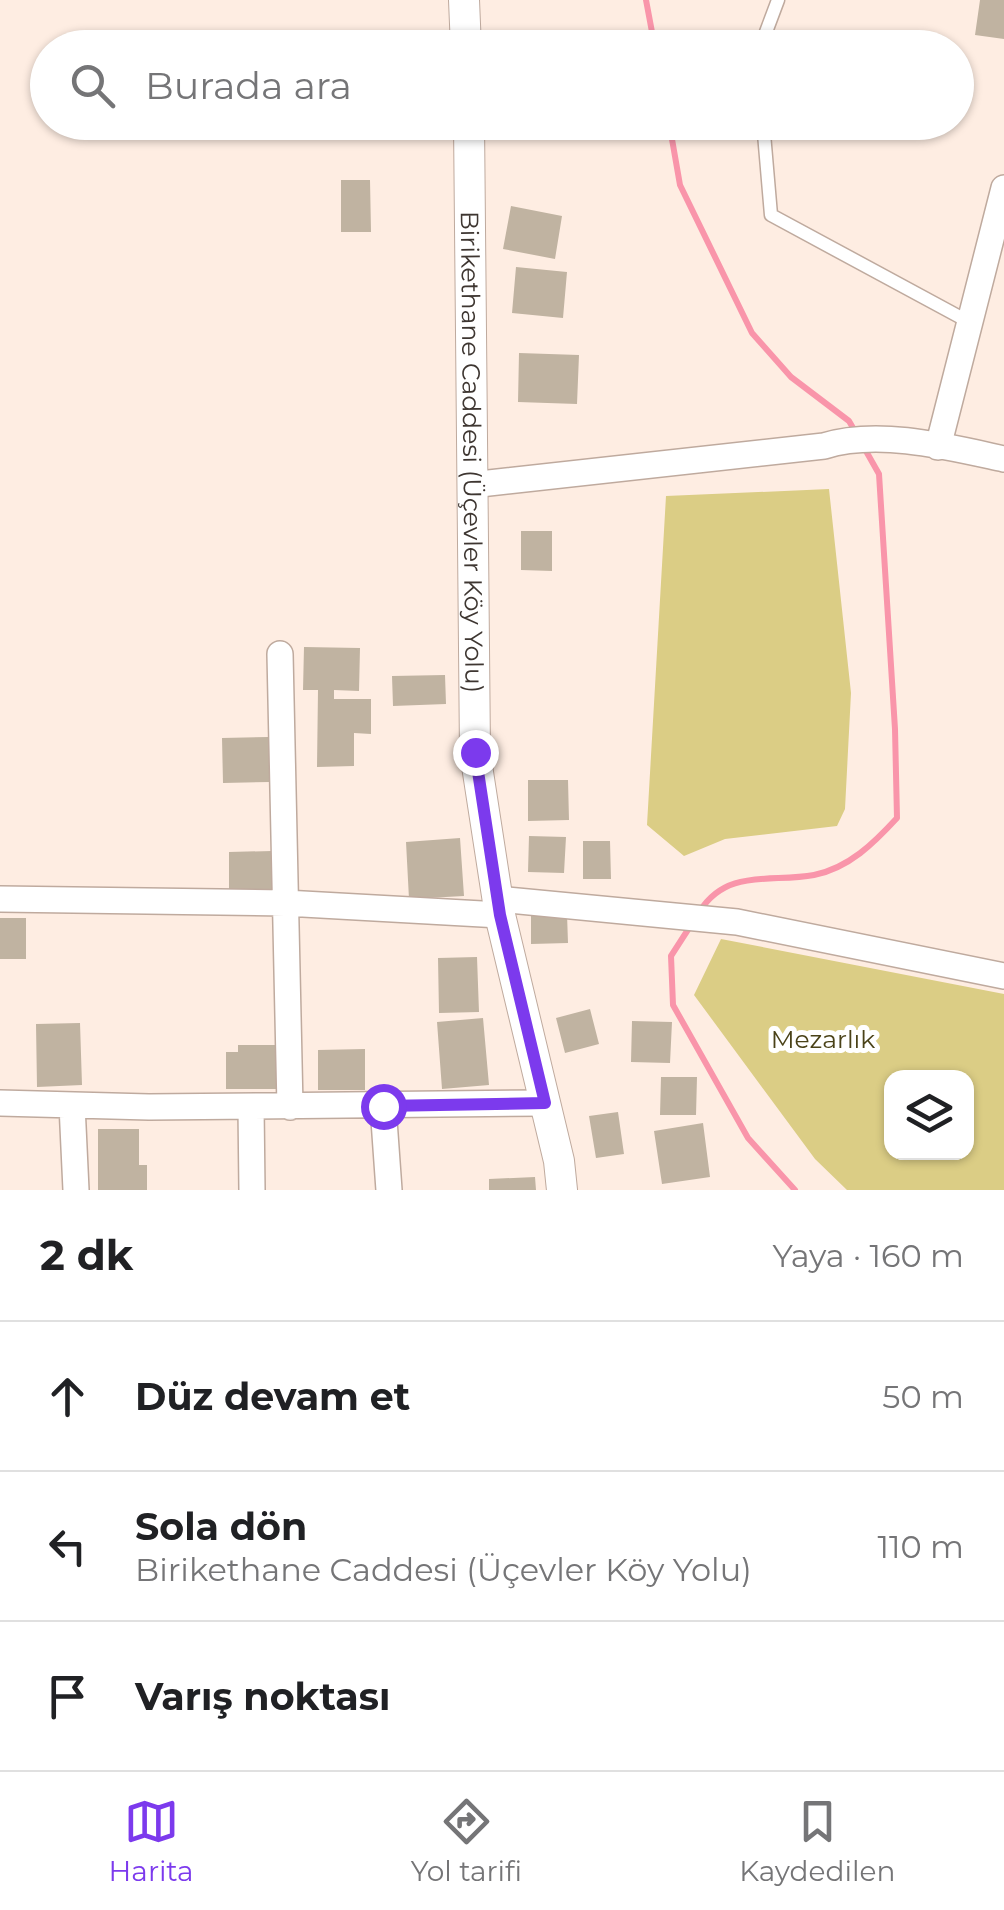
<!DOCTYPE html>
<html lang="tr">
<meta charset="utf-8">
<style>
body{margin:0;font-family:Montserrat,sans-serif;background:#f6f6f6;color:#202124}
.controls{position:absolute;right:30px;bottom:30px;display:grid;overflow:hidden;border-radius:20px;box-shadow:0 2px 8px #0004}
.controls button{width:90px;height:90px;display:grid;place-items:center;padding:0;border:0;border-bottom:2px solid #e0e0e0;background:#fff;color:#202124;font:50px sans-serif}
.stop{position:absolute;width:30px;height:30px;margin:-22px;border:8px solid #7c3aed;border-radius:50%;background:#fff}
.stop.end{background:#7c3aed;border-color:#fff;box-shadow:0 2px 10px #0008}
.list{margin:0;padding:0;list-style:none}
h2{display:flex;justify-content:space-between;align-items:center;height:130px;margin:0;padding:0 40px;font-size:42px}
h2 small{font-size:32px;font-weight:400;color:#757577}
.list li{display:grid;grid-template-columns:65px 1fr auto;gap:30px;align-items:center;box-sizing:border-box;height:150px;padding:0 40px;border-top:2px solid #e0e0e0}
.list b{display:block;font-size:38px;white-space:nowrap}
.list p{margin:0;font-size:32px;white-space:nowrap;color:#757577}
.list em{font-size:32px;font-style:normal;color:#757577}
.icon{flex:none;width:55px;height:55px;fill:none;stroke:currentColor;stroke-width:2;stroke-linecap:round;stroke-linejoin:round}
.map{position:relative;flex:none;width:1004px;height:1190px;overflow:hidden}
.search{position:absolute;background:#fff;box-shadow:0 2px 8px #0004;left:30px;right:30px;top:30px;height:110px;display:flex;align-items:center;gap:25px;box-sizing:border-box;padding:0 35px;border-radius:55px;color:#757577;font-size:38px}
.sheet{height:580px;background:#fff}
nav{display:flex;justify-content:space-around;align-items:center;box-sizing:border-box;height:140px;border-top:2px solid #e0e0e0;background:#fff;font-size:28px;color:#757577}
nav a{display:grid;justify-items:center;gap:5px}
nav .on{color:#7c3aed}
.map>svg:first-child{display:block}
.green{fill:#dbcd85;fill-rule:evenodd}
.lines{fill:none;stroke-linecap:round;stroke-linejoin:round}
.stream{stroke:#f995aa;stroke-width:6}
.building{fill:#c0b3a1}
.service-casing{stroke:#bfaa9e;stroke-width:15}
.minor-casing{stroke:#bfaa9e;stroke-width:28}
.tertiary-casing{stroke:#bfaa9e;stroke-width:32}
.service{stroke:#fff;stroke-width:12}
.minor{stroke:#fff;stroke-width:25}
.tertiary{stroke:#fff;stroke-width:30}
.route{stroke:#7c3aed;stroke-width:12}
.labels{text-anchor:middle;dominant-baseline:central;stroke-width:10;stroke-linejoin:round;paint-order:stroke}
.street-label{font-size:25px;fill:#3e3631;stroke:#fff}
.park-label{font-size:25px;fill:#4a4218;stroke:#fff}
</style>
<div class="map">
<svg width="1004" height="1190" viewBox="0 0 1004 1190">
<rect width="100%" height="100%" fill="#feede2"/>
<!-- green -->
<path class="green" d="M829 489 851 693 845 809 837 826 725 839 684 856 647 825 666 496Z
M721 939 1004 994V1190H847L815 1159 694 995ZM892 1078H966V1152H892Z"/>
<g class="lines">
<!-- stream -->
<path class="stream" d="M646 0 655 48
M669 122 680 185 752 333 791 377 849 421 856 433
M700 911C727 868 772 883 814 875 849 868 874 843 897 818L895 729 879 474 862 444
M691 925 671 956 673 1005 748 1138 795 1190"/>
</g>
<!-- building -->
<path class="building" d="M980 0H1004V39L975 35Z
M341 180H370L371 232H341Z
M511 206 562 216 555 259 503 249Z
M516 267 567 272 563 318 512 313Z
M519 353 579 355 577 404 518 402Z
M521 531H552V571L521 570Z
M304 647 360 648 359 691 334 690V699H371V734L354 733V766L317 767 318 690H303Z
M445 675 446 704 393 706 392 676Z
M269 737 270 782 223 783 222 738Z
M528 780H568L569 820 528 821Z
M529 836 566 837 564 873 528 872Z
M460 838 464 896 409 899 406 842Z
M583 841H610L611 879H583Z
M272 851 273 891H229V852Z
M567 914 568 943 531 944V915Z
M0 918H26V959H0Z
M477 957 479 1012 439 1013 438 958Z
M590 1009 599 1044 565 1053 556 1018Z
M483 1018 489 1085 442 1089 437 1022Z
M632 1021 672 1022 670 1063 631 1062Z
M80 1023 82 1085 37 1087 36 1024Z
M238 1045H279L278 1089H226V1052H238Z
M365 1049V1090H318V1050Z
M661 1077H697L696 1115H660Z
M618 1112 624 1154 596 1158 589 1116Z
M703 1123 710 1177 662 1184 654 1131Z
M98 1129H139V1165H147V1190H98Z
M535 1177 536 1190H489V1179Z"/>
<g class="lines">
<defs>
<path id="service" d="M760 48 778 0
M763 122 771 215 971 323"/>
<path id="minor" d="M938 447 1004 188
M471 485 824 446C879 429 949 447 1004 459
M280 654 290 1107
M0 899 285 903 500 915
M498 899 737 922 1004 976
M0 1103 149 1107 545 1103
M72 1105 76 1190
M383 1106 389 1190
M251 1107 252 1190"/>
<g id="tertiary">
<path d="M464 0 466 48"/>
<path id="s1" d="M469 122 475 753 500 915 559 1161 562 1190"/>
</g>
</defs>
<!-- service casing -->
<use href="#service" class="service-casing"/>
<!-- minor casing -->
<use href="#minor" class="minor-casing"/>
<!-- tertiary casing -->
<use href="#tertiary" class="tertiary-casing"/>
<!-- service -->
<use href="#service" class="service"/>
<!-- minor -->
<use href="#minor" class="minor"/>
<!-- tertiary -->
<use href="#tertiary" class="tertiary"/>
</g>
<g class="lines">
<!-- route -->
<path class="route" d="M383 1106 545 1103 500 915 475 752"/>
</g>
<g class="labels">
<!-- street labels -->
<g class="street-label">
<text stroke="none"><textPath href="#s1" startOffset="330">Birikethane Caddesi (Üçevler Köy Yolu)</textPath></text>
</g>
<!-- park labels -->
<g class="park-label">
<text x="823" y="1039">Mezarlık</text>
</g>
</g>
</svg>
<div class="controls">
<button><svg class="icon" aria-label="layers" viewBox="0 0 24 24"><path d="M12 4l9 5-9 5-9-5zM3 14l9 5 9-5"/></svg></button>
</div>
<div class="stop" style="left:383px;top:1106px"></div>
<div class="stop end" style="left:475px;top:752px"></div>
<div class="search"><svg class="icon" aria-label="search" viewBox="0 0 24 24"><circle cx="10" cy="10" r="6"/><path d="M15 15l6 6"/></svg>Burada ara</div>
</div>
<section class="sheet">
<h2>2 dk<small>Yaya · 160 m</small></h2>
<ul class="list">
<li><svg class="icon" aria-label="ahead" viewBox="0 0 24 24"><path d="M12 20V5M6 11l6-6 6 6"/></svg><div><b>Düz devam et</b></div><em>50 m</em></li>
<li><svg class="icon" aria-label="left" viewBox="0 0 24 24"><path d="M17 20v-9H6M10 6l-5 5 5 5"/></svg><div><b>Sola dön</b><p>Birikethane Caddesi (Üçevler Köy Yolu)</p></div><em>110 m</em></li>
<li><svg class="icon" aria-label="arrive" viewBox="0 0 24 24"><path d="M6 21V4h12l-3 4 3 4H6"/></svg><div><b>Varış noktası</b></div></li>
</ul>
</section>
<nav>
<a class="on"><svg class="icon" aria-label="map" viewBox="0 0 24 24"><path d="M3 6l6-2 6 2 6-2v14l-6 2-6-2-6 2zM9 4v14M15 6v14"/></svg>Harita</a>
<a><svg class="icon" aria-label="directions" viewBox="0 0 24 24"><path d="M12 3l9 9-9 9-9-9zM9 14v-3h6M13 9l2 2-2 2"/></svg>Yol tarifi</a>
<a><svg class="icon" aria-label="saved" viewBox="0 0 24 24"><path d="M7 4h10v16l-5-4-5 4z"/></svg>Kaydedilen</a>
</nav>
